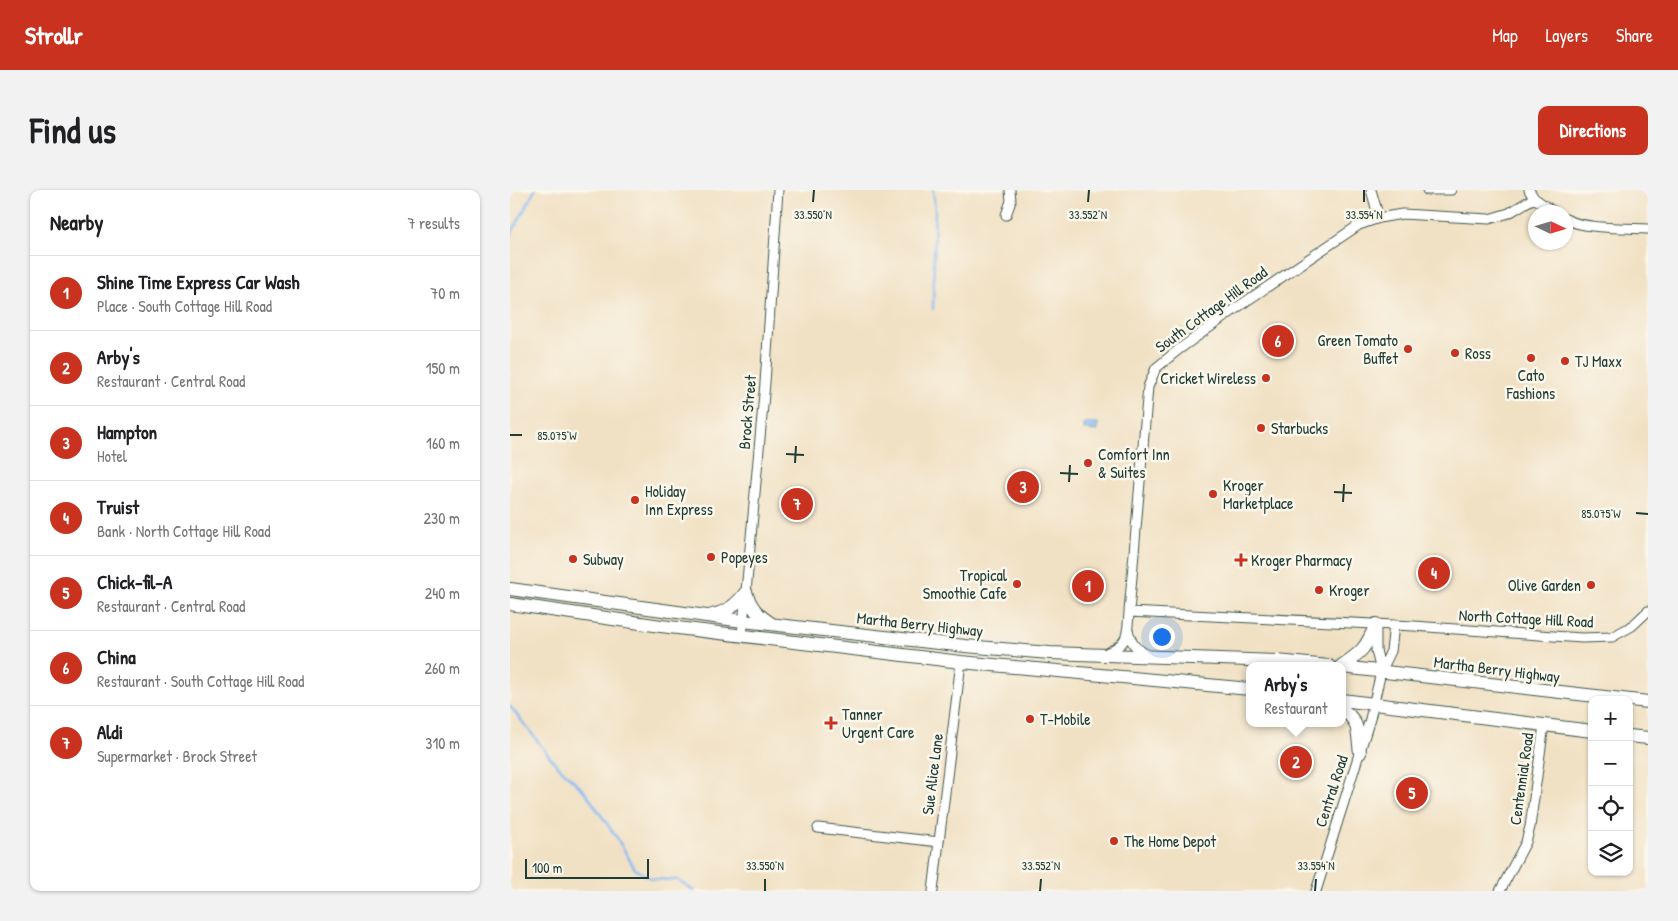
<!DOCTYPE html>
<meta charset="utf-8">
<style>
body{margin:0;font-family:"Patrick Hand",sans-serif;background:#f2f2f2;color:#202124}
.controls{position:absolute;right:15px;bottom:15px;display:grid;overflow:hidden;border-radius:10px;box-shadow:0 1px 4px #0004}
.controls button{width:45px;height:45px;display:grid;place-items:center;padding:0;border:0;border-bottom:1px solid #e0e0e0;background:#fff;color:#202124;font:25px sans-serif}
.compass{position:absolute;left:1018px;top:15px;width:45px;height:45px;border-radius:50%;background:#fff;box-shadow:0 1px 4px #0004;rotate:94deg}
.scale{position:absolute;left:15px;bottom:12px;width:124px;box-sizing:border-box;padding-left:5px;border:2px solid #1f3d34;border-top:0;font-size:14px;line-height:18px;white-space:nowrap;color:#1f3d34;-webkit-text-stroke:4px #fbf7ec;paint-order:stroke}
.you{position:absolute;left:651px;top:446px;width:18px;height:18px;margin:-12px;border:4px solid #fff;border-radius:50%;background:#1a73e8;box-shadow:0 0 0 8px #1a73e833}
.badge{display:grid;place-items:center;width:32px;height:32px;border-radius:50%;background:#c8321e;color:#fff;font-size:16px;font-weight:700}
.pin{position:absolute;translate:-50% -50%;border:2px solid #fff;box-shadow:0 1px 5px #0006}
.popup{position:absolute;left:736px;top:472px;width:100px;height:65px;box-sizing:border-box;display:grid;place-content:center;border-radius:10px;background:#fff;filter:drop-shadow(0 1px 4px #0005);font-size:16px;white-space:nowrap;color:#757577}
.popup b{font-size:19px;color:#202124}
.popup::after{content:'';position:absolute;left:50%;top:100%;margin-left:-10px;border:10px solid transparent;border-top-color:#fff}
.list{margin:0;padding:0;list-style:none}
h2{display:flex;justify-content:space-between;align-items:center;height:65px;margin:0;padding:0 20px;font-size:21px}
h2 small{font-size:16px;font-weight:400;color:#757577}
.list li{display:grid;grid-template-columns:32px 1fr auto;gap:15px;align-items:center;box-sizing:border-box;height:75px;padding:0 20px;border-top:1px solid #e0e0e0}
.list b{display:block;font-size:19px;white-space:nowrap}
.list p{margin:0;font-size:16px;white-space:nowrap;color:#757577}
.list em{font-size:16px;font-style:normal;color:#757577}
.icon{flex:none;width:28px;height:28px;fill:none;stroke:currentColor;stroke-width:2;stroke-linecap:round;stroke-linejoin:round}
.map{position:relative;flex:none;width:1138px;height:701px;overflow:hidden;border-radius:10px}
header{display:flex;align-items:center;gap:30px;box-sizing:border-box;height:70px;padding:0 25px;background:#c8321e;color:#fff}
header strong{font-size:24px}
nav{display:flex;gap:28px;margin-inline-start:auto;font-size:18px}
.intro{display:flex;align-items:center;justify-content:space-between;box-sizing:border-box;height:120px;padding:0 30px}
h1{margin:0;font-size:35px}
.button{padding:12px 22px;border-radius:10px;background:#c8321e;color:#fff;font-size:18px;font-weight:700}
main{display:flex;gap:30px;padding:0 30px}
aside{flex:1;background:#fff;border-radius:10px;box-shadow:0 1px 4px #0004}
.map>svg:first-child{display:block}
.water{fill:#84baf3;stroke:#527c94}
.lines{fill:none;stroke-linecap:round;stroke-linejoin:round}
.stream{stroke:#84baf3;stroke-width:2.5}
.minor-casing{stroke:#3e564a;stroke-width:11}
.highway-casing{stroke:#3e564a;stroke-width:14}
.minor{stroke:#fff;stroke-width:9}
.highway{stroke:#fff;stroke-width:12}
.ticks{fill:none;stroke:#1f3d34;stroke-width:2}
.poi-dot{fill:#c8321e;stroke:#fbf7ec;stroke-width:2}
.labels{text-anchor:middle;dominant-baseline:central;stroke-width:5;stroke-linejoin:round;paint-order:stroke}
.street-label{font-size:16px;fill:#1f3d34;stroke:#fbf7ec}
.poi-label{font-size:16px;fill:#1f3d34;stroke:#fbf7ec;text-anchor:start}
.ticks-label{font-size:12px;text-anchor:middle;fill:#1f3d34;stroke:#fbf7ec;stroke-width:5;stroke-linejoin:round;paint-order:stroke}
</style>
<header>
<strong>Strollr</strong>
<nav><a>Map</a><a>Layers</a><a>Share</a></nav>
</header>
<div class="intro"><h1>Find us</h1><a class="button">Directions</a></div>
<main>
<aside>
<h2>Nearby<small>7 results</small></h2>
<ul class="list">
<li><span class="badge">1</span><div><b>Shine Time Express Car Wash</b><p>Place · South Cottage Hill Road</p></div><em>70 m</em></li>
<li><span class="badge">2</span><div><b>Arby's</b><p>Restaurant · Central Road</p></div><em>150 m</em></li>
<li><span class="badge">3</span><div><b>Hampton</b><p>Hotel</p></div><em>160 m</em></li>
<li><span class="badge">4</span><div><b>Truist</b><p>Bank · North Cottage Hill Road</p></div><em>230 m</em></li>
<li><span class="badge">5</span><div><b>Chick-fil-A</b><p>Restaurant · Central Road</p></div><em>240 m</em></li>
<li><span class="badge">6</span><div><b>China</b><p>Restaurant · South Cottage Hill Road</p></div><em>260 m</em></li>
<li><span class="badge">7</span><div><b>Aldi</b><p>Supermarket · Brock Street</p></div><em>310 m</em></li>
</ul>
</aside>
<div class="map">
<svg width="1138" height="701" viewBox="0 0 1138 701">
<rect width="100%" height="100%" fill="#fbf7ec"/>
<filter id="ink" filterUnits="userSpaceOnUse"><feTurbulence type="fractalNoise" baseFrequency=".02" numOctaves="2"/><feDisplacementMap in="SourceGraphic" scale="10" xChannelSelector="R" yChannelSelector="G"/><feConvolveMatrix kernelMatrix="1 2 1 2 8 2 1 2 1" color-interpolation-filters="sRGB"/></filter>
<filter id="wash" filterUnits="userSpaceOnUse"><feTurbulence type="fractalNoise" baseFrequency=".0096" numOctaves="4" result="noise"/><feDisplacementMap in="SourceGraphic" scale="20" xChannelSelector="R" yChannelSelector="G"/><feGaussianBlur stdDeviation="1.12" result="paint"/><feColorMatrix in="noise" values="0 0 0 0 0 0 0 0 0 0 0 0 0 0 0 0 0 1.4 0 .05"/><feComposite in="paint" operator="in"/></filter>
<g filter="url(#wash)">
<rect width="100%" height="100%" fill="#f1e1c4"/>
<!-- water -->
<path class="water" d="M574 233H588V241L574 240Z"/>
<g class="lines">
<!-- stream -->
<path class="stream" d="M0 46 25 0
M423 119 425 20 423 0
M0 516 44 572 75 602 107 648 125 679 142 689 168 690 184 701"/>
</g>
</g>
<g filter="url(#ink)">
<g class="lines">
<defs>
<path id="minor" d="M861 0 869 28
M917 0H941
M1019 0 1024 8 1044 22
M1024 8 999 23 979 29 892 24 869 28 849 35 735 112 668 160 646 178 638 197 619 422 904 436 1072 448 1102 447 1122 436 1138 421
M496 25 501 11 500 0
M1056 29C1072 39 1118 38 1138 39
M618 440C622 455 624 457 638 465
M866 440V460L871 482
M232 446 255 193 268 0
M594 464C619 453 617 448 619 422
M308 638 429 652
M423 701 451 472
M806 701 860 529 871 482 881 461 884 435
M990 701 1016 652 1020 637 1034 535"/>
<path id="highway" d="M0 399 233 431 455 456 540 463 767 471 819 476
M236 402C241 418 248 425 262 434
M0 414 151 436 451 472 740 499
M202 425C217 422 226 415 236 402
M831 476C852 462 856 458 866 434
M832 477 1138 512
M832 510 1082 541
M832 519C850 532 847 542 850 563
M1119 546 1138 548"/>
</defs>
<!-- minor casing -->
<use href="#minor" class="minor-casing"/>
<!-- highway casing -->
<use href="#highway" class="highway-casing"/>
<!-- minor -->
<use href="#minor" class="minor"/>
<!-- highway -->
<use href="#highway" class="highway"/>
</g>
</g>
<!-- ticks -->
<path class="ticks" d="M303 12 304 0M578 12 579 0M854 12V0M0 245H12M276 264 294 265M285 273 286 256M550 283 568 284M559 292 560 275M824 302 842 303M833 312 834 294M1126 323 1138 324M255 701V689M530 701 531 689M805 701 806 689"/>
<!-- markers -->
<g class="poi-dot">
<circle cx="898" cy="159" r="5"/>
<circle cx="945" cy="163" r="5"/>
<circle cx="1021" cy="168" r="5"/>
<circle cx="1055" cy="171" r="5"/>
<circle cx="756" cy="188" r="5"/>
<circle cx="751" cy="238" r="5"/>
<circle cx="578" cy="273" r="5"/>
<circle cx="703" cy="304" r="5"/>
<circle cx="125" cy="310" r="5"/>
<circle cx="201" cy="367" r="5"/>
<circle cx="63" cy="369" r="5"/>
<path d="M728.5 362.5h5v5h5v5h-5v5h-5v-5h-5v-5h5z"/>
<circle cx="507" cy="394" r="5"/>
<circle cx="1081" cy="395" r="5"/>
<circle cx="809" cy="400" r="5"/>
<circle cx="520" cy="529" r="5"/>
<path d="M318.5 525.5h5v5h5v5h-5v5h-5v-5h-5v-5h5z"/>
<circle cx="604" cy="651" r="5"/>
</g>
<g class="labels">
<!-- street labels -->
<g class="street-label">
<text transform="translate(701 119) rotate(-36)">South Cottage Hill Road</text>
<text transform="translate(237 222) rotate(-85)">Brock Street</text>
<text transform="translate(1016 428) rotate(3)">North Cottage Hill Road</text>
<text transform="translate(410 434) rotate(6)">Martha Berry Highway</text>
<text transform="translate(987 479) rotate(7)">Martha Berry Highway</text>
<text transform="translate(422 584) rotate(-83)">Sue Alice Lane</text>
<text transform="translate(1011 589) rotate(-82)">Centennial Road</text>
<text transform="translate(821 601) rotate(-72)">Central Road</text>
</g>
<!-- poi labels -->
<g class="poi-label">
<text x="888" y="150" text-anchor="end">Green Tomato<tspan x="888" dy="18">Buffet</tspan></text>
<text x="955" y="163">Ross</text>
<text x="1065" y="171">TJ Maxx</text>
<text x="1021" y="185" text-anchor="middle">Cato<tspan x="1021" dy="18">Fashions</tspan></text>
<text x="746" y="188" text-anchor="end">Cricket Wireless</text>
<text x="761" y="238">Starbucks</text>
<text x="588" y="264">Comfort Inn<tspan x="588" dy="18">&amp; Suites</tspan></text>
<text x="713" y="295">Kroger<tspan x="713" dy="18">Marketplace</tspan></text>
<text x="135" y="301">Holiday<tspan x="135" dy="18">Inn Express</tspan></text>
<text x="211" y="367">Popeyes</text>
<text x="73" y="369">Subway</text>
<text x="741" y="370">Kroger Pharmacy</text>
<text x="497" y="385" text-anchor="end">Tropical<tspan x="497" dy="18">Smoothie Cafe</tspan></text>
<text x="1071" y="395" text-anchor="end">Olive Garden</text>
<text x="819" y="400">Kroger</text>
<text x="332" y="524">Tanner<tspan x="332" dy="18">Urgent Care</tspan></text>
<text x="530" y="529">T-Mobile</text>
<text x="614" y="651">The Home Depot</text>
</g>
</g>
<g class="ticks-label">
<text x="303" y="29">33.550°N</text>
<text x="578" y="29">33.552°N</text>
<text x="854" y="29">33.554°N</text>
<text x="47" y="250">85.075°W</text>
<text x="1091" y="328">85.075°W</text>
<text x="255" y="680">33.550°N</text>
<text x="531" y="680">33.552°N</text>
<text x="806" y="680">33.554°N</text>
</g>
</svg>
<div class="controls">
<button>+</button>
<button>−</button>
<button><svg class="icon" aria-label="locate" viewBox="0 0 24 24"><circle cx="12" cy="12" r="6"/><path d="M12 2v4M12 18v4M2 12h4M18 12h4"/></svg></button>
<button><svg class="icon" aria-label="layers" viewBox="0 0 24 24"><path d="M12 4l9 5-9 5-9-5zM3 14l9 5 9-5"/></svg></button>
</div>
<svg class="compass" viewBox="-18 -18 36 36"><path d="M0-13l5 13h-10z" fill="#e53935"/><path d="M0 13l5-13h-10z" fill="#757577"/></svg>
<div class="scale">100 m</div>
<div class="you"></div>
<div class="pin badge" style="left:578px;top:396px">1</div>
<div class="pin badge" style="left:786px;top:572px">2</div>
<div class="popup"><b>Arby's</b>Restaurant</div>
<div class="pin badge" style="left:513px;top:297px">3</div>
<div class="pin badge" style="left:924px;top:383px">4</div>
<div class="pin badge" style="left:902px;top:603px">5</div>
<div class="pin badge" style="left:768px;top:151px">6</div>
<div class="pin badge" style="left:287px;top:314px">7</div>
</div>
</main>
